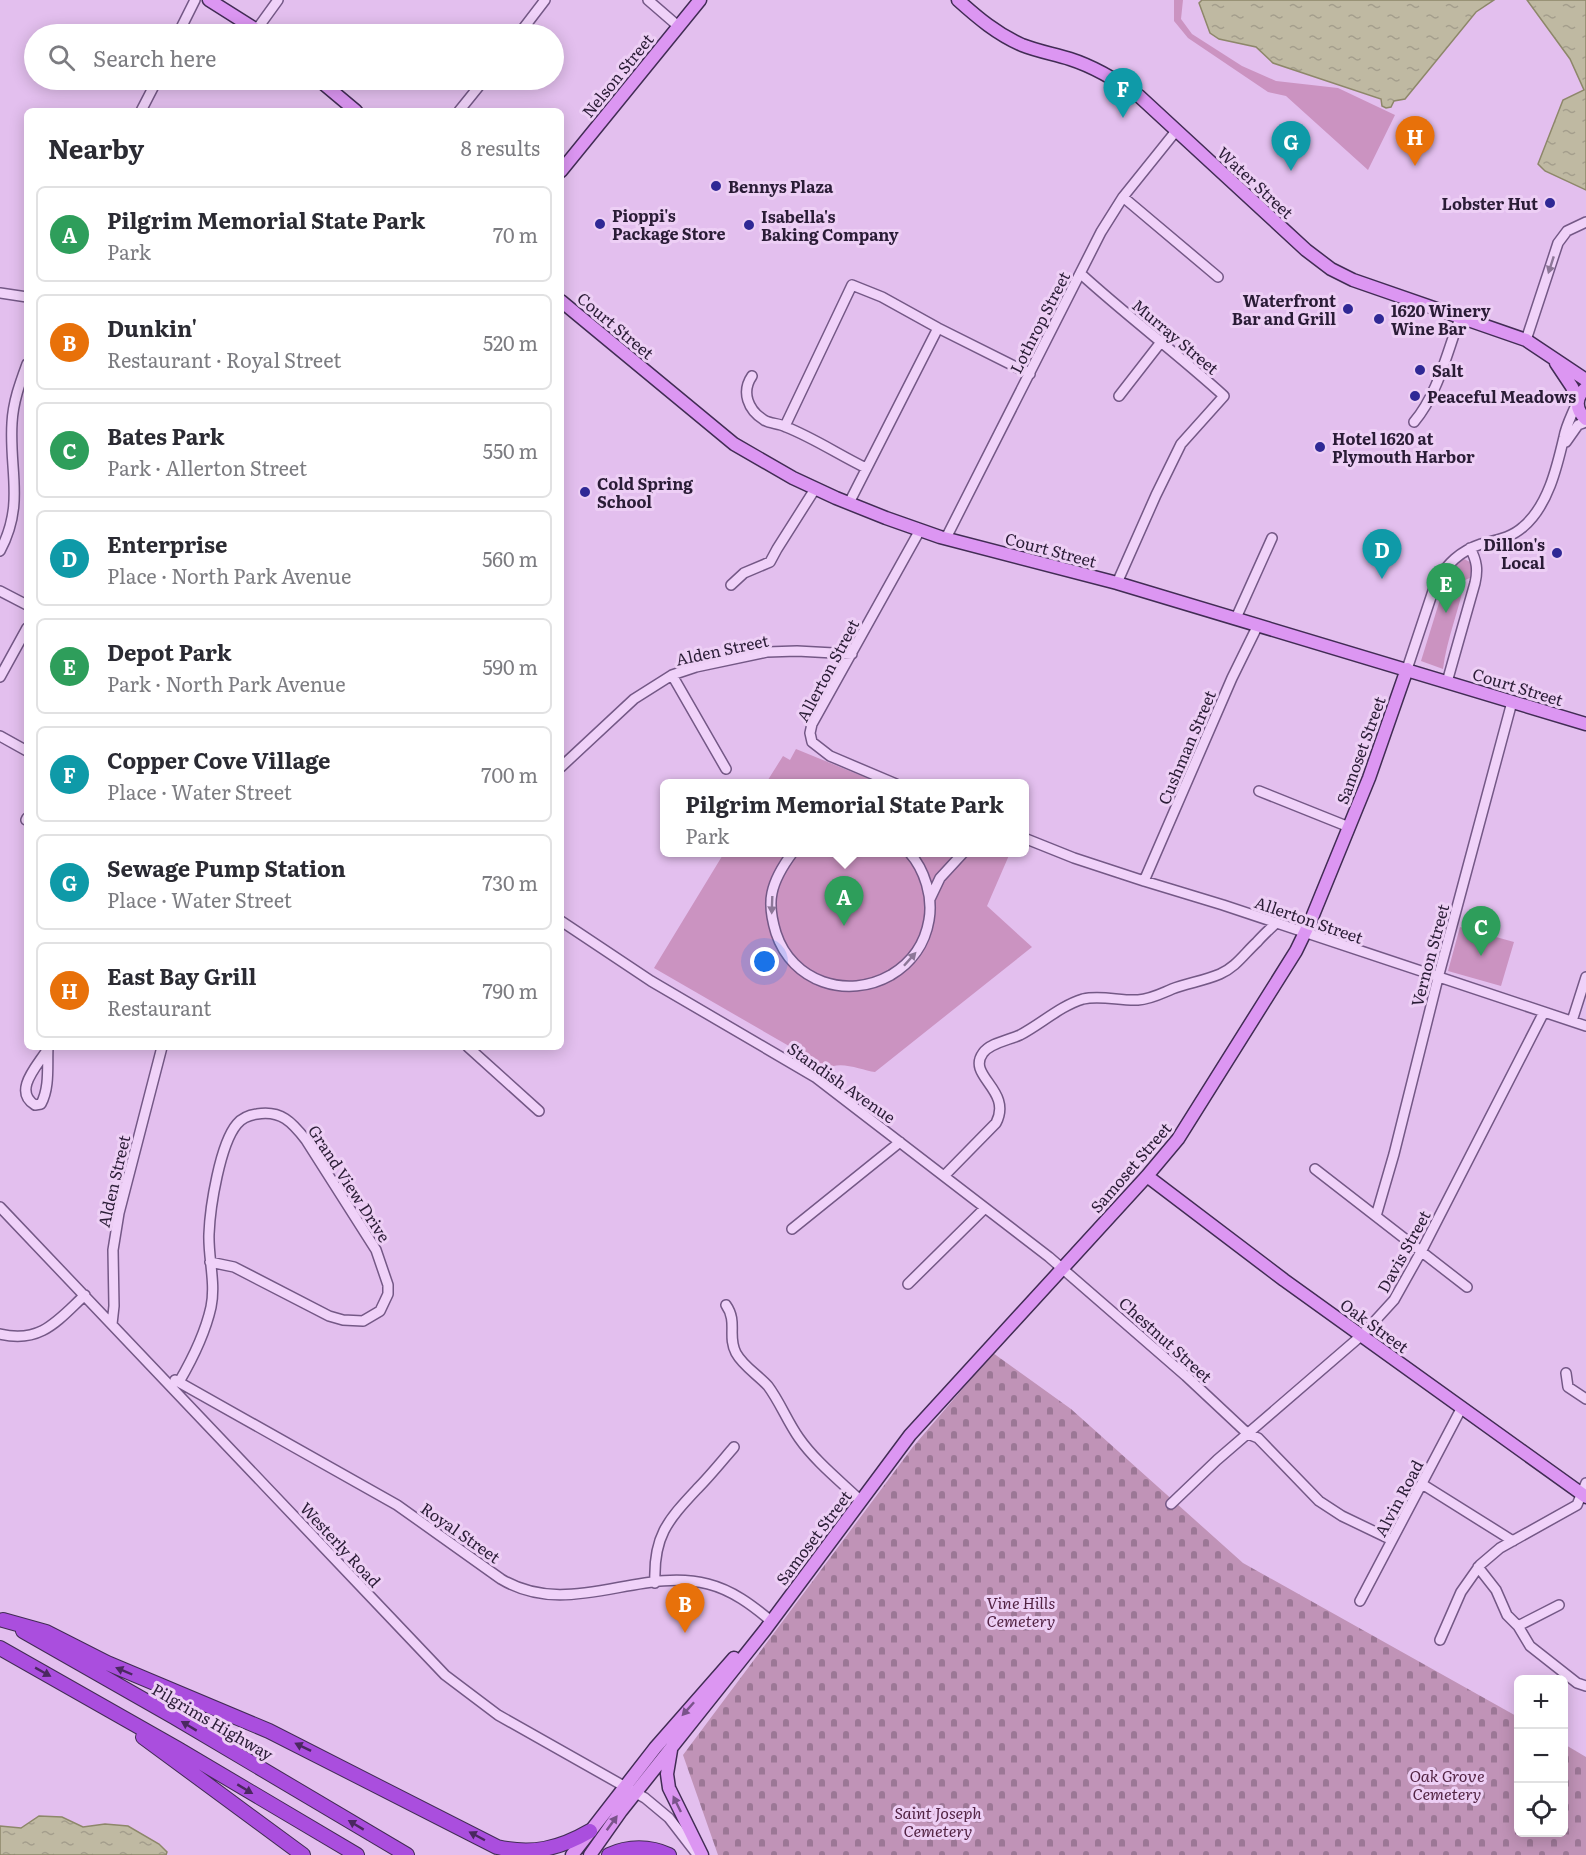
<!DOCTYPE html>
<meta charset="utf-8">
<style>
body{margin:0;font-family:Literata,serif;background:#f2f2f3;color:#2b2b33}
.controls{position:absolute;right:18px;bottom:18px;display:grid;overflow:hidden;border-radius:9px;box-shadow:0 3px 15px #0003}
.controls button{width:54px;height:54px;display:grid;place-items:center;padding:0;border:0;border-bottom:2px solid #e1e1e2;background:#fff;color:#2b2b33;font:30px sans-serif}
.you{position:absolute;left:765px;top:962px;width:21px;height:21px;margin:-15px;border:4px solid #fff;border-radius:50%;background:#1a73e8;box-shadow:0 0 0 9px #1a73e833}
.badge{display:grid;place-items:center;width:39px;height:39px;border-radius:50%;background:#1a73e8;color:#fff;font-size:20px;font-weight:700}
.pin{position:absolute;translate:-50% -50px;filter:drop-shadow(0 2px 3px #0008)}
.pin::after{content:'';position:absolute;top:32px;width:21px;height:18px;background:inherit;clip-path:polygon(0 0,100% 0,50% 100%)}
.popup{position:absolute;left:660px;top:779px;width:369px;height:78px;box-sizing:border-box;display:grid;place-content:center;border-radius:9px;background:#fff;filter:drop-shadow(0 2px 4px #0005);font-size:20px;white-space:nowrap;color:#7c7c81}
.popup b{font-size:22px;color:#2b2b33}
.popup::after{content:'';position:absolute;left:50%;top:100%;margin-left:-12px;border:12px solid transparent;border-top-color:#fff}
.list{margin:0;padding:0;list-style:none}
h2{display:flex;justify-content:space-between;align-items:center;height:78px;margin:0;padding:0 24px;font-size:26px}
h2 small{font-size:20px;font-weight:400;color:#7c7c81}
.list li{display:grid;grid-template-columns:39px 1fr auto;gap:18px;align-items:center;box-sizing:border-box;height:96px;margin:0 12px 12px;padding:0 12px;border:2px solid #e1e1e2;border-radius:9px}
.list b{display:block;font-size:22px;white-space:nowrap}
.list p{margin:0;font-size:20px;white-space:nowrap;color:#7c7c81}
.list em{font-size:20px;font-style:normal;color:#7c7c81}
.icon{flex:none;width:33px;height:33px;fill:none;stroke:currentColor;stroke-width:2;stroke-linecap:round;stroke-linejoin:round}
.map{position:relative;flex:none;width:1586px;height:1855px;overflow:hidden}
.search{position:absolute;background:#fff;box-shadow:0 3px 15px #0003;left:24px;top:24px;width:540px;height:66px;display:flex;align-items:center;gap:15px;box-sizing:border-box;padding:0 21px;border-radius:33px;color:#7c7c81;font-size:22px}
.panel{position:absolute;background:#fff;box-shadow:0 3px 15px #0003;left:24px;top:108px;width:540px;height:942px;border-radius:9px}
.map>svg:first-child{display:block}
.cemetery{fill:url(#cemetery-stones)}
.park{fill:#cb93c1}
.water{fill:url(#water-ripples);stroke:#8d876a;stroke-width:1.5}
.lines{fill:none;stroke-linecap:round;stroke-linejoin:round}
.minor-casing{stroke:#745886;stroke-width:12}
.major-casing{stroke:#412c54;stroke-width:15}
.highway-casing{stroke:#412c54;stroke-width:16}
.minor{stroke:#f0d2f9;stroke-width:9}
.major{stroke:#dc96f2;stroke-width:12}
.highway{stroke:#aa4ede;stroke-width:14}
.oneway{fill:#8d7798}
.oneway2{fill:#4a2860}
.oneway3{fill:#7a538b}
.poi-dot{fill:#2f2895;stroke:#edcff5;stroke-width:2}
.labels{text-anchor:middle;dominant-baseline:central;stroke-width:6;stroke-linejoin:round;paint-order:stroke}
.street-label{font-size:16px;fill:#2a1c36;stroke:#edcff5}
.poi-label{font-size:16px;font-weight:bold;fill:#2a1c36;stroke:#edcff5;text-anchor:start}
.park-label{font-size:16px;font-style:italic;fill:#522343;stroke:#edcff5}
</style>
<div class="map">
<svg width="1586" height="1855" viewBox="0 0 1586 1855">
<defs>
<pattern id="cemetery-stones" width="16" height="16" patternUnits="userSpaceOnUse" patternTransform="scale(1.5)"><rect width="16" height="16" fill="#c093b7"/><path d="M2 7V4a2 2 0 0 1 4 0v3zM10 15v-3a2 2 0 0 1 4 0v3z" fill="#9c7796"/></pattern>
<pattern id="water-ripples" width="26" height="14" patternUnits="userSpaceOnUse" patternTransform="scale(1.5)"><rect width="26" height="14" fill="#bfb9a2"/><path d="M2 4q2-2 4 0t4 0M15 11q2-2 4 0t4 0" fill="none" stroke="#a49e8c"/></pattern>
</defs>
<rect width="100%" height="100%" fill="#e3bfee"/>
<!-- cemetery -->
<path class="cemetery" d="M993 1353 1071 1409 1243 1563 1518 1717V1832H1564V1744L1586 1757V1855H718L683 1755 912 1448Z"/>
<!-- park -->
<path class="park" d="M1174 0H1183L1181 19 1192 34 1242 66 1276 81 1338 88 1395 115 1368 170 1286 96 1268 92 1188 38 1174 21Z
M1464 559 1472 563 1470 578 1465 580C1459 610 1447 638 1443 669L1421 661 1446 580 1452 569Z
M796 749 879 783H766L783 756 790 760Z
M724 853H1010L987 906 1032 947 875 1072C861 1070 838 1059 826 1070L789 1046 654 968Z
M1460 927 1514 942 1501 986 1448 971Z"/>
<!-- water -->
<path class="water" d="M1202 0H1494L1476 12 1405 99 1394 101 1391 107 1386 108 1382 106 1381 99 1273 63 1256 47 1219 39 1210 33 1199 3Z
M1527 0H1586V190L1545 171 1538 164 1563 100 1584 90 1570 59Z
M39 1816 62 1817 83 1827 105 1824 128 1826 159 1844 167 1852 166 1855H0V1826L21 1828Z"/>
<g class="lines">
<defs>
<path id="minor" d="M648 0 678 26
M257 29 278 0
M178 34 195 0
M519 34 545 0
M141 111 157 80
M459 111 484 80
M1123 197 1218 277
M1081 274C1127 316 1178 354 1224 396L1181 444 1156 495 1117 583
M0 293 27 297
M1526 340 1558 243 1567 231 1586 222
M752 376C741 392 748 410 764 420 770 424 779 423 786 427 814 438 839 455 866 468
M1119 396 1161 342
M1414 422C1438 394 1447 352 1460 318
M785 426 852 285 882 297 938 328 1030 374
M1566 442 1578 425 1586 422
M849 503 938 328
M946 538 1101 232 1123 197 1176 131
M0 551C25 504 9 471 12 423 13 402 20 383 27 364
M731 585 744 573 770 562 777 549 815 489
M0 591 27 605
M1236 618 1272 538
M1407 669 1436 582C1447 564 1460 551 1481 544 1496 540 1511 538 1523 527 1548 506 1557 467 1564 437 1566 425 1573 413 1577 402
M672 675 726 769
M0 677 27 628
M1447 682 1475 583C1478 570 1477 561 1470 548
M0 736 27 751
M561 767 634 699 672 675 696 667 767 652 797 651 852 654
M896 784 830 756 812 742 810 733 812 724 920 530
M1259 791 1349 827
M26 820 27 818
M1024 838 1074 858 1144 881 1223 905 1586 1026
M793 852C784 864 775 878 772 893 769 907 772 920 776 933 792 982 847 1000 891 975 911 963 925 944 929 920 933 897 925 870 909 852
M1144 881 1232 678 1258 625
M930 899 940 878 964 852
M561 921 651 981 815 1077 1049 1257 1186 1376 1248 1434 1258 1438 1319 1501 1342 1516 1392 1540
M1572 1021 1586 977
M468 1047 539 1111
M47 1050C38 1065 12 1091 35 1105L41 1104C50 1087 47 1066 48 1047
M1315 1169 1467 1287
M944 1176 996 1123C1013 1090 966 1076 983 1053 990 1043 1009 1040 1020 1035 1041 1024 1060 1006 1083 999 1101 995 1120 1001 1138 1000 1151 999 1160 994 1172 989 1187 983 1204 981 1220 974 1236 967 1244 954 1257 942 1263 935 1270 929 1276 923
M0 1207 445 1675 498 1715 645 1798 669 1818 696 1853
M1376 1216 1394 1154 1438 978 1512 702
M792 1229 900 1142
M908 1284 985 1208
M726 1305C738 1322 727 1336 736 1353 743 1366 758 1375 768 1386 780 1402 787 1421 799 1438 815 1461 840 1481 860 1500
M112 1324 114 1306 113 1250 119 1213 162 1047
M0 1334C41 1344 58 1320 85 1295
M1566 1373 1568 1387 1586 1399
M175 1380 397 1505 501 1579C569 1620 640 1566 708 1584 732 1590 752 1605 771 1621
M179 1382C193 1358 205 1334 211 1307 216 1283 208 1257 209 1234 210 1207 220 1144 237 1124 242 1118 250 1115 257 1114 281 1110 292 1122 306 1140L376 1250 388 1285V1294L380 1311 363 1321 343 1320 329 1316 234 1267 210 1262
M1422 1484 1513 1541
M1171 1504 1217 1460 1362 1335 1394 1300 1422 1250 1544 1012
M1478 1567 1496 1590 1507 1615 1518 1626 1530 1646 1577 1683 1586 1686
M655 1583C653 1537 667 1521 697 1489 710 1476 722 1461 734 1447
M1360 1601 1461 1409
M1518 1626 1559 1605
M1440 1640 1461 1592 1480 1565 1500 1548 1577 1505 1586 1483"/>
<path id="major" d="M209 0 263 34
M958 0C978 18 997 34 1022 45 1037 51 1054 54 1070 59 1095 67 1118 81 1139 96L1306 250 1331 269 1353 280 1526 340 1586 380
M319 80 356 111
M561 171 700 0
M561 301 734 444 793 478 836 498 886 518 940 537 1117 583 1586 724
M1556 363 1572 387 1577 400
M1586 388C1575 397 1575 410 1586 419
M1147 1176 1284 1280 1586 1497
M671 1750 667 1774 669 1788 702 1855
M572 1855 655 1748 734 1658
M590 1855 621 1811 765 1630 910 1435 1147 1176 1178 1139 1296 951 1311 920 1369 778 1407 669"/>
<path id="highway" d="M3 1620 46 1632 107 1663 269 1731 497 1847C532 1855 559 1849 590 1831
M23 1631 174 1717 407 1855
M0 1648 178 1749 357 1855
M143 1737 303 1855
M609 1855C628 1846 650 1846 669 1855"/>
</defs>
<!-- minor casing -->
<use href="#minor" class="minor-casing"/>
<!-- major casing -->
<use href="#major" class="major-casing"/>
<!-- highway casing -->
<use href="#highway" class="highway-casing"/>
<!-- minor -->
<use href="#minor" class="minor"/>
<!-- major -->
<use href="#major" class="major"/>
<!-- highway -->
<use href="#highway" class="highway"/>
</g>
<!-- one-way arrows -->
<defs><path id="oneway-solid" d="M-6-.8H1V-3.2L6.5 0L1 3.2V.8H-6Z" transform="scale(1.5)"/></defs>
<g class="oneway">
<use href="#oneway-solid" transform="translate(1551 265) rotate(108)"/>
<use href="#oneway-solid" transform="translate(772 905) rotate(92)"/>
<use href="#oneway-solid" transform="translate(910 959) rotate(-48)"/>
</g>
<g class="oneway2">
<use href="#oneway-solid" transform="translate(124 1671) rotate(-157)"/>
<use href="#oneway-solid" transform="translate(43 1672) rotate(29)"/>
<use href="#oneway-solid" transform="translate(189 1726) rotate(-149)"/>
<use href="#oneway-solid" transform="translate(303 1747) rotate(-154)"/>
<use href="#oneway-solid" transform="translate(245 1789) rotate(31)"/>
<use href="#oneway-solid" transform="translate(356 1825) rotate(-149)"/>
<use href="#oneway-solid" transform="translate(477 1836) rotate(-152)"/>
</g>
<g class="oneway3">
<use href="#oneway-solid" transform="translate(688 1709) rotate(132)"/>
<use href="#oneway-solid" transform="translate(677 1804) rotate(-116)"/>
<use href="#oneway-solid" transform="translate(612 1823) rotate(-54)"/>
</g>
<!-- markers -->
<g class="poi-dot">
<circle cx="716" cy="186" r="6"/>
<circle cx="1550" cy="203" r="6"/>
<circle cx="600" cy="224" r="6"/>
<circle cx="749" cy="225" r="6"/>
<circle cx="1348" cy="309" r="6"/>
<circle cx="1379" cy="319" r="6"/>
<circle cx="1420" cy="370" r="6"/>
<circle cx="1415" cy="396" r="6"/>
<circle cx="1320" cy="447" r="6"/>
<circle cx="585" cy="492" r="6"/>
<circle cx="1557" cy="553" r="6"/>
</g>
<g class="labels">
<!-- street labels -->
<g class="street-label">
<text transform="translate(617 75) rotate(-51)">Nelson Street</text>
<text transform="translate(1256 182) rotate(43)">Water Street</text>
<text transform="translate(1039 322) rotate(-63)">Lothrop Street</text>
<text transform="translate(616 325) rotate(40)">Court Street</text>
<text transform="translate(1176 336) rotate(40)">Murray Street</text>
<text transform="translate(1051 549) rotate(15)">Court Street</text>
<text transform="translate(722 649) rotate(-12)">Alden Street</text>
<text transform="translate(827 670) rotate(-62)">Allerton Street</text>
<text transform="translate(1518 686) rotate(17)">Court Street</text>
<text transform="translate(1186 747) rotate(-67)">Cushman Street</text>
<text transform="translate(1360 750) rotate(-70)">Samoset Street</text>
<text transform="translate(1309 919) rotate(19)">Allerton Street</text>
<text transform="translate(1429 955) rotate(-75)">Vernon Street</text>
<text transform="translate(842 1082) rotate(35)">Standish Avenue</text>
<text transform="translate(1130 1167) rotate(-49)">Samoset Street</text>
<text transform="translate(113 1181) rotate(-77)">Alden Street</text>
<text transform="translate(350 1183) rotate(57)">Grand View Drive</text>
<text transform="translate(1403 1251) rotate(-61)">Davis Street</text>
<text transform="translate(1375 1325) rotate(36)">Oak Street</text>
<text transform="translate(1166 1339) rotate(42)">Chestnut Street</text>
<text transform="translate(1398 1498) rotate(-62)">Alvin Road</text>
<text transform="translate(461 1532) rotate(35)">Royal Street</text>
<text transform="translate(813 1537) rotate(-53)">Samoset Street</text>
<text transform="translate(341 1544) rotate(47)">Westerly Road</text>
<text transform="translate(213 1721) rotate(30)">Pilgrims Highway</text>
</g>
<!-- poi labels -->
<g class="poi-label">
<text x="728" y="186">Bennys Plaza</text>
<text x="1538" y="203" text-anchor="end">Lobster Hut</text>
<text x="612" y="215">Pioppi's<tspan x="612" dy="18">Package Store</tspan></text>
<text x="761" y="216">Isabella's<tspan x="761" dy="18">Baking Company</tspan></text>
<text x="1336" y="300" text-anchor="end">Waterfront<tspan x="1336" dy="18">Bar and Grill</tspan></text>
<text x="1391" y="310">1620 Winery<tspan x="1391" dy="18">Wine Bar</tspan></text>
<text x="1432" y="370">Salt</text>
<text x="1427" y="396">Peaceful Meadows</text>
<text x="1332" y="438">Hotel 1620 at<tspan x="1332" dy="18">Plymouth Harbor</tspan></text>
<text x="597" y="483">Cold Spring<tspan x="597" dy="18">School</tspan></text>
<text x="1545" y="544" text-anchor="end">Dillon's<tspan x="1545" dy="18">Local</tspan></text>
</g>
<!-- park labels -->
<g class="park-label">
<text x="1021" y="1602">Vine Hills<tspan x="1021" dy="18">Cemetery</tspan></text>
<text x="1447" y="1775">Oak Grove<tspan x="1447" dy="18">Cemetery</tspan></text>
<text x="938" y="1812">Saint Joseph<tspan x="938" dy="18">Cemetery</tspan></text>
</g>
</g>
</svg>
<div class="controls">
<button>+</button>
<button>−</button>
<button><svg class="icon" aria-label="locate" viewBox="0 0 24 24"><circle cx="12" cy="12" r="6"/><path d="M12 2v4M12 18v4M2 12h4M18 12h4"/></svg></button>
</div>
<div class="you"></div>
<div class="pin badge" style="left:844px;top:926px;background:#2e9e5b">A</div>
<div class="popup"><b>Pilgrim Memorial State Park</b>Park</div>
<div class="pin badge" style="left:685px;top:1633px;background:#e8710a">B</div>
<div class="pin badge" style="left:1481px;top:956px;background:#2e9e5b">C</div>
<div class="pin badge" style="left:1382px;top:579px;background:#0f9aa8">D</div>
<div class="pin badge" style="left:1446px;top:613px;background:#2e9e5b">E</div>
<div class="pin badge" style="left:1123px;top:118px;background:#0f9aa8">F</div>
<div class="pin badge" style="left:1291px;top:171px;background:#0f9aa8">G</div>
<div class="pin badge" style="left:1415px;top:166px;background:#e8710a">H</div>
<div class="search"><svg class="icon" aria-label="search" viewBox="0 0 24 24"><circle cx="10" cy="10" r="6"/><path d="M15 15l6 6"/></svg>Search here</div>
<section class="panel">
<h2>Nearby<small>8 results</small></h2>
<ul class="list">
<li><span class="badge" style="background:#2e9e5b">A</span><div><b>Pilgrim Memorial State Park</b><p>Park</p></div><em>70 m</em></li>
<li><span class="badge" style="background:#e8710a">B</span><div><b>Dunkin'</b><p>Restaurant · Royal Street</p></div><em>520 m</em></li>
<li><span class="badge" style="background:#2e9e5b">C</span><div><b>Bates Park</b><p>Park · Allerton Street</p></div><em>550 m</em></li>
<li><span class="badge" style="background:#0f9aa8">D</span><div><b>Enterprise</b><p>Place · North Park Avenue</p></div><em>560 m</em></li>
<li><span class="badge" style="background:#2e9e5b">E</span><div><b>Depot Park</b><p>Park · North Park Avenue</p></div><em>590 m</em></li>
<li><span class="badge" style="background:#0f9aa8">F</span><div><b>Copper Cove Village</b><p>Place · Water Street</p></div><em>700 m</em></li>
<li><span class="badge" style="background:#0f9aa8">G</span><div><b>Sewage Pump Station</b><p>Place · Water Street</p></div><em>730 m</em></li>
<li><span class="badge" style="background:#e8710a">H</span><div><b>East Bay Grill</b><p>Restaurant</p></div><em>790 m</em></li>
</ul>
</section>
</div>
